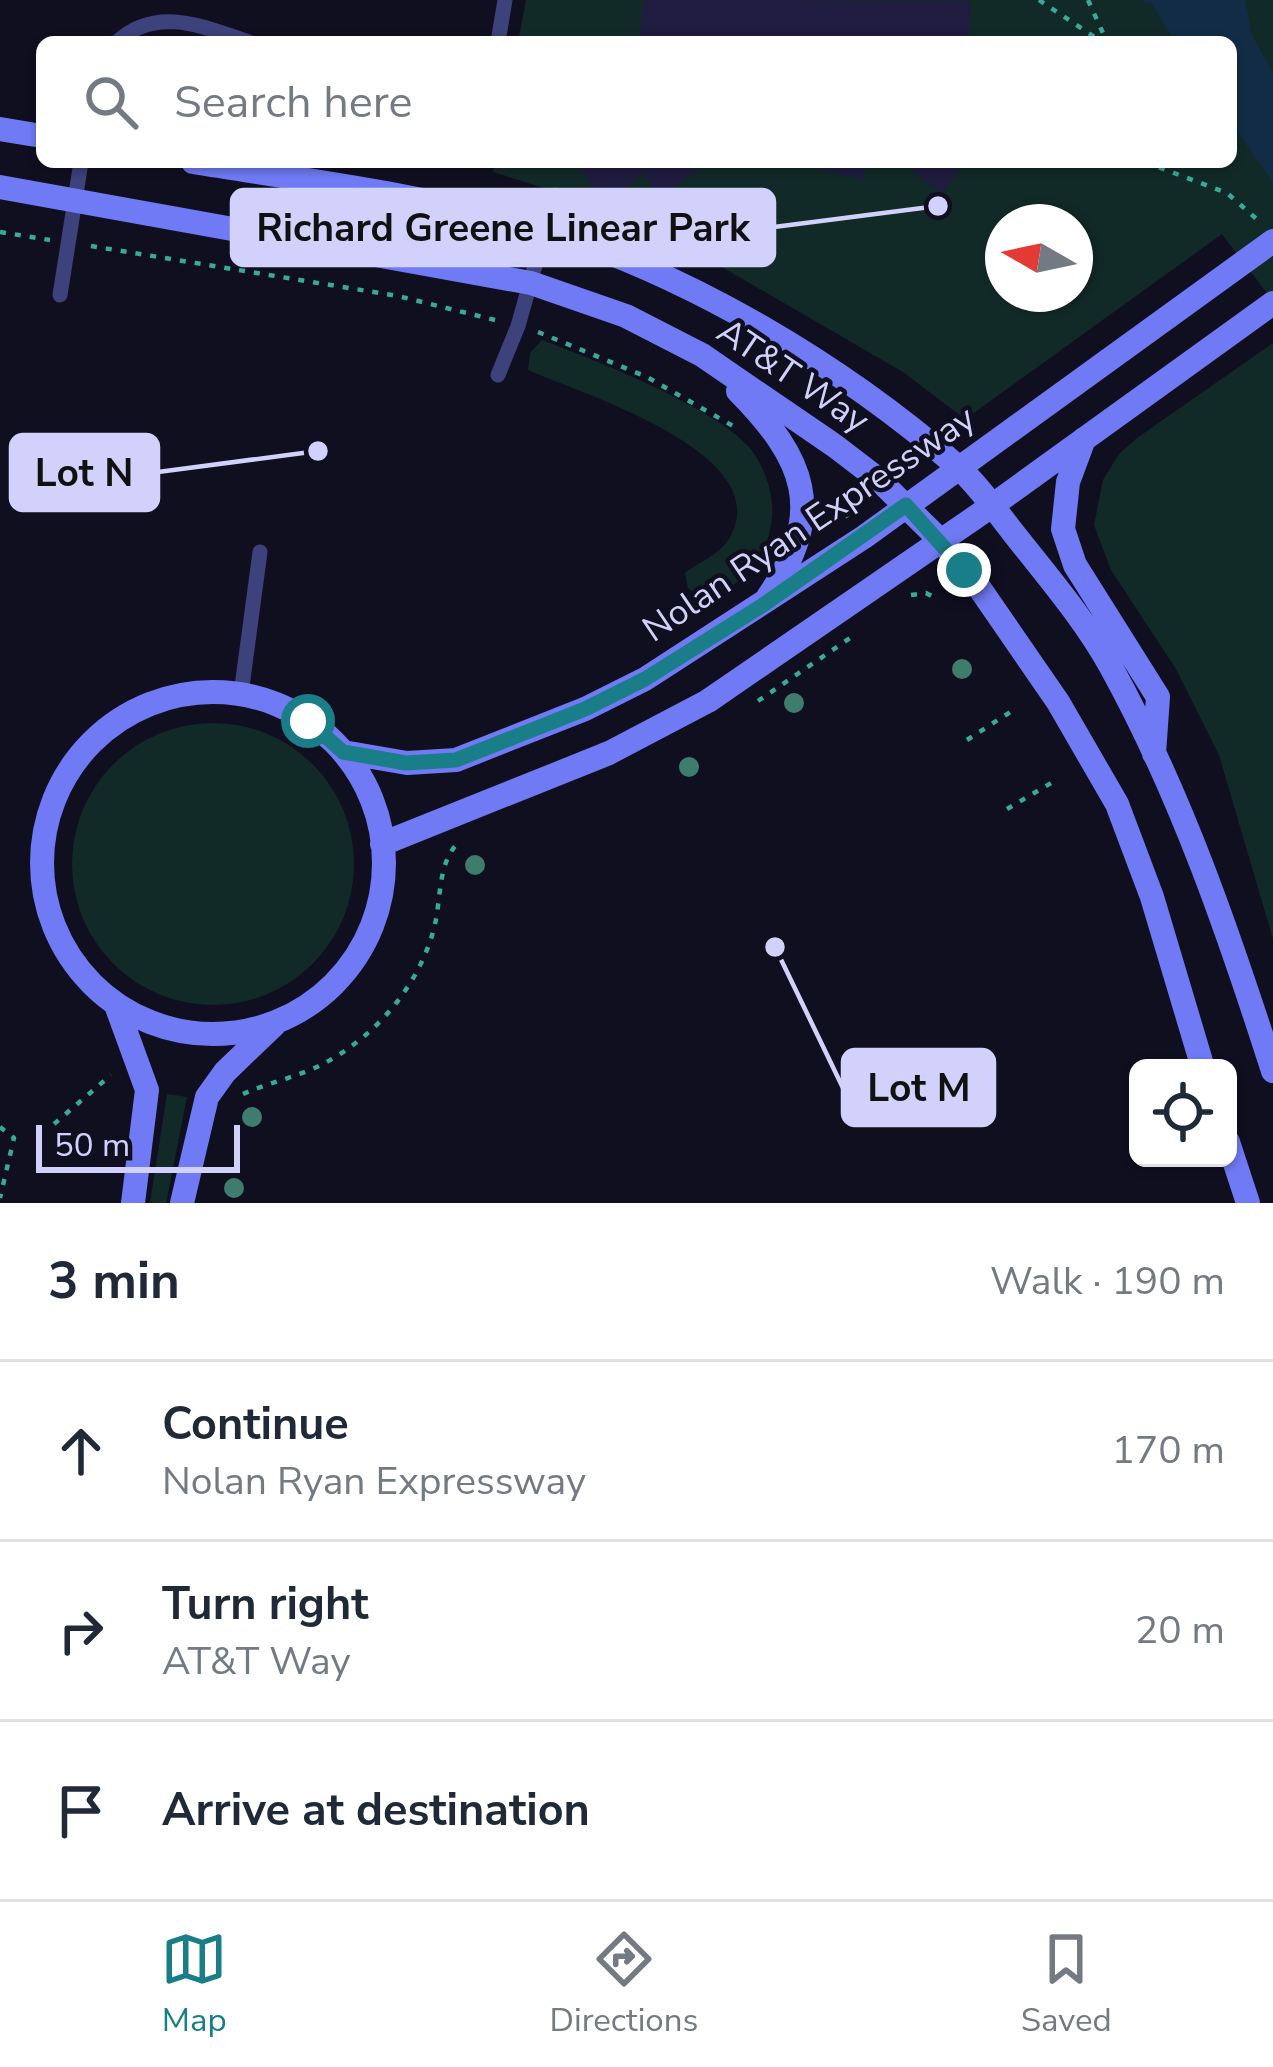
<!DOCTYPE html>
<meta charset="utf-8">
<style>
body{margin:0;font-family:"Nunito Sans",sans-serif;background:#f2f2f3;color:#1f2937}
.controls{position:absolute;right:36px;bottom:36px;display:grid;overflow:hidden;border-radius:18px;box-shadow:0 3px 9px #0004}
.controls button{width:108px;height:108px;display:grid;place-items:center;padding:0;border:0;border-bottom:3px solid #e0e1e3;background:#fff;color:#1f2937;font:60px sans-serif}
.compass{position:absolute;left:985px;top:204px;width:108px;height:108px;border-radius:50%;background:#fff;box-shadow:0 3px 9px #0004;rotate:279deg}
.scale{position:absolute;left:36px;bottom:30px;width:204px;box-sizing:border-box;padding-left:12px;border:6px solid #d2d1fc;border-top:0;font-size:33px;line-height:42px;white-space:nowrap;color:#d2d1fc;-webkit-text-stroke:9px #100f20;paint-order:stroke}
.stop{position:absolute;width:36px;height:36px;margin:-27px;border:9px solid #197e87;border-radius:50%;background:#fff}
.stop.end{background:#197e87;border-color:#fff;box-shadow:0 3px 12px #0008}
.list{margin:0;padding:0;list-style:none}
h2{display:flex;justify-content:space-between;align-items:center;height:156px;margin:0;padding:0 48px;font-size:51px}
h2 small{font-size:39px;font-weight:400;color:#747a83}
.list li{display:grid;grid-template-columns:78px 1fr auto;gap:36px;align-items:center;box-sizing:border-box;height:180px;padding:0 48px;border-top:3px solid #e0e1e3}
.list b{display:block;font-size:45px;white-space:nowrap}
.list p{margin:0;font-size:39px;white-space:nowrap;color:#747a83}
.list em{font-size:39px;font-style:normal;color:#747a83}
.icon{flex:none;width:66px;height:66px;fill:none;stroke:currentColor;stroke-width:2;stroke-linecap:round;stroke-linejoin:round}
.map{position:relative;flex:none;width:1273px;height:1203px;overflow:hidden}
.search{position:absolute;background:#fff;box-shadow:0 3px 9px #0004;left:36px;right:36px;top:36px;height:132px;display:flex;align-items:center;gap:30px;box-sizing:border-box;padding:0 42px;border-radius:18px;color:#747a83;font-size:45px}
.sheet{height:696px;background:#fff}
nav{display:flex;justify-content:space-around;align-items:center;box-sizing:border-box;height:168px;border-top:3px solid #e0e1e3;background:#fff;font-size:33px;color:#747a83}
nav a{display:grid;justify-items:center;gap:6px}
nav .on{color:#197e87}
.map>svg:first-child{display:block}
.green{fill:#122a27;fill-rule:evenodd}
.water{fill:#122c46}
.building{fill:#201c40}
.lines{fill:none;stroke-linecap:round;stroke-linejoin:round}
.path{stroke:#37aa98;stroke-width:4.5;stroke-dasharray:6 9;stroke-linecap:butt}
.lane{stroke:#3d417c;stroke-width:15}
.secondary{stroke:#707af4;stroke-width:24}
.tree{fill:#3e7c6e}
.route{stroke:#197e87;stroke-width:15}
.labels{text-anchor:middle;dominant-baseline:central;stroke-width:9;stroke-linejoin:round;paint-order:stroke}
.street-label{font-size:36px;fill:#d2d1fc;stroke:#100f20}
.leader{fill:none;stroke:#d2d1fc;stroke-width:4.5}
.callout-dot{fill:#d2d1fc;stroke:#100f20;stroke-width:4.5}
.callout{fill:#d2d1fc;stroke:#d2d1fc;stroke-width:4.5}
.callout-label{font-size:39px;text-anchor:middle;font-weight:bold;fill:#111}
</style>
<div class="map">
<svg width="1273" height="1203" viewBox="0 0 1273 1203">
<rect width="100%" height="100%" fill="#100f20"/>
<!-- green -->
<path class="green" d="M526 0H1273V301L1222 234 971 415 961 416 903 372 665 234 620 212 493 172 495 162H1231V42H518ZM1003 222H1075V294H1003Z
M542 340C595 360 712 406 749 447 764 465 774 493 772 517 768 560 742 581 708 603L688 588 685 573C700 561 718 556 729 539 780 454 582 394 528 370L530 353Z
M1273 343V939L1219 755 1176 669 1111 570 1094 525 1103 480 1119 454 1137 438Z
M72 864a141 141 0 1 1 282 0a141 141 0 1 1-282 0Z
M167 1094 187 1097 166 1203H150Z"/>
<!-- water -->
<path class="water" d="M1143 0H1245L1252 35 1273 73V182L1231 123V42H1175L1151 2 1145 4Z"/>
<!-- building -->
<path class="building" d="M644 0 970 1 969 42H638Z
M575 162H709L660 197 643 173 606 204Z
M780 162H867L864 179Z
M900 162H966L942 193Z"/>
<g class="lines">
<!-- path -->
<path class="path" d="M1039 0 1102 42
M1088 0 1107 42
M1145 162 1227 193 1260 222
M0 232 50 240
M91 246 398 296 499 321
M538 332 647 377 733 426
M830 510 843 511 850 519
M911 595 926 593 939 600
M758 701 853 636
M967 740 1015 709
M1007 809 1058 779
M243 1094C268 1083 296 1077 321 1065 376 1037 421 984 435 924 441 898 438 864 457 844
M54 1124 111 1075
M0 1127 14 1138 0 1198"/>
<!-- lane -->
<path class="lane" d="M117 42C157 5 204 27 249 42
M498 42 505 0
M60 295 81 162
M498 375 518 326 555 195
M241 694 260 552"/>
<!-- secondary -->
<path class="secondary" d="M0 129 42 136
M193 162C309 181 428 195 541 229 688 274 841 365 957 466 979 486 996 511 1015 535 1048 577 1085 620 1111 667 1181 794 1229 934 1273 1071
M0 187 531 283 626 316 702 355 835 446 878 479 941 541 976 583 1058 702 1117 804 1152 897 1203 1068
M738 391C805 459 827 511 768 597
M1084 439 1068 482 1063 529 1075 565 1158 697 1154 754
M42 863a171 171 0 1 1 342 0a171 171 0 1 1-342 0Z
M343 752 407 763 456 760 585 709 645 679 864 537 1273 241
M382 844 609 753 708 701 993 505 1273 303
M116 1005 147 1090 133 1203
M1228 1142 1248 1203
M182 1203 207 1097 225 1072 275 1024"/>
</g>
<!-- trees -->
<g class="tree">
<circle cx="962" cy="669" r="10"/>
<circle cx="794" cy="703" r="10"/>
<circle cx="689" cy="767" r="10"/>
<circle cx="475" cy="865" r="10"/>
<circle cx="252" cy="1117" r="10"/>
<circle cx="234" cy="1188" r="10"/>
</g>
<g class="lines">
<!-- route -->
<path class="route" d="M308 721 343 752 406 763 456 760 585 709 645 679 763 605 906 505 964 570"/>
</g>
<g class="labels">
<!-- street labels -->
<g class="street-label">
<text transform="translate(793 376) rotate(34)">AT&amp;T Way</text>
<text transform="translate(809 524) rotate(-34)">Nolan Ryan Expressway</text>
</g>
</g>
<!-- callouts -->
<path class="leader" d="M938 206L774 227M318 451L158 472M775 947L843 1088"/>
<g class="callout-dot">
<circle cx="938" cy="206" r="12"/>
<circle cx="318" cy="451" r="12"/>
<circle cx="775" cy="947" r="12"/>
</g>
<g class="callout">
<rect x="232" y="190" width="542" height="75" rx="12"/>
<rect x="11" y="435" width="147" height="75" rx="12"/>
<rect x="843" y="1050" width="151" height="75" rx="12"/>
</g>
<g class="callout-label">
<text x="503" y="241">Richard Greene Linear Park</text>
<text x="84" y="486">Lot N</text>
<text x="919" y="1101">Lot M</text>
</g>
</svg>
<div class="controls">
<button><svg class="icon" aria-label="locate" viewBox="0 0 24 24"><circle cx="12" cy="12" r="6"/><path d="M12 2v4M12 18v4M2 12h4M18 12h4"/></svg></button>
</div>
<svg class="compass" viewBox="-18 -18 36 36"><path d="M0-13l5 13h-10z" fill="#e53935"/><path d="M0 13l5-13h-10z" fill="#747a83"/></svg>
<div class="scale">50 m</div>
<div class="stop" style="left:308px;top:721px"></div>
<div class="stop end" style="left:964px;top:570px"></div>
<div class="search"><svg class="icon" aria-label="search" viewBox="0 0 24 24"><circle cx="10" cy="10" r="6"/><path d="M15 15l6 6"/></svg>Search here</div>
</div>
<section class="sheet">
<h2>3 min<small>Walk · 190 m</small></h2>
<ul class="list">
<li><svg class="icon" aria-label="ahead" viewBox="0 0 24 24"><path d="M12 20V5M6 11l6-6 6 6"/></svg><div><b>Continue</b><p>Nolan Ryan Expressway</p></div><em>170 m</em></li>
<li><svg class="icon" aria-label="right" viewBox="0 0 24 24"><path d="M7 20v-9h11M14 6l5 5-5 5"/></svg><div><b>Turn right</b><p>AT&amp;T Way</p></div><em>20 m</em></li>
<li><svg class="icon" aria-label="arrive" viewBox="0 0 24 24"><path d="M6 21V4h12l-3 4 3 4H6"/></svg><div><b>Arrive at destination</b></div></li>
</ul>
</section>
<nav>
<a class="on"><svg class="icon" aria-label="map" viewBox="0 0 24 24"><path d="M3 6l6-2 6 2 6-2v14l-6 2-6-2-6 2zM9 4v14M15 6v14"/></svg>Map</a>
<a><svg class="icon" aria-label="directions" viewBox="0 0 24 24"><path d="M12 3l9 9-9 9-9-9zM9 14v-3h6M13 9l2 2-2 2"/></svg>Directions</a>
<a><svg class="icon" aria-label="saved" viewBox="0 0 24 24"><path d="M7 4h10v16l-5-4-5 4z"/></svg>Saved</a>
</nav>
